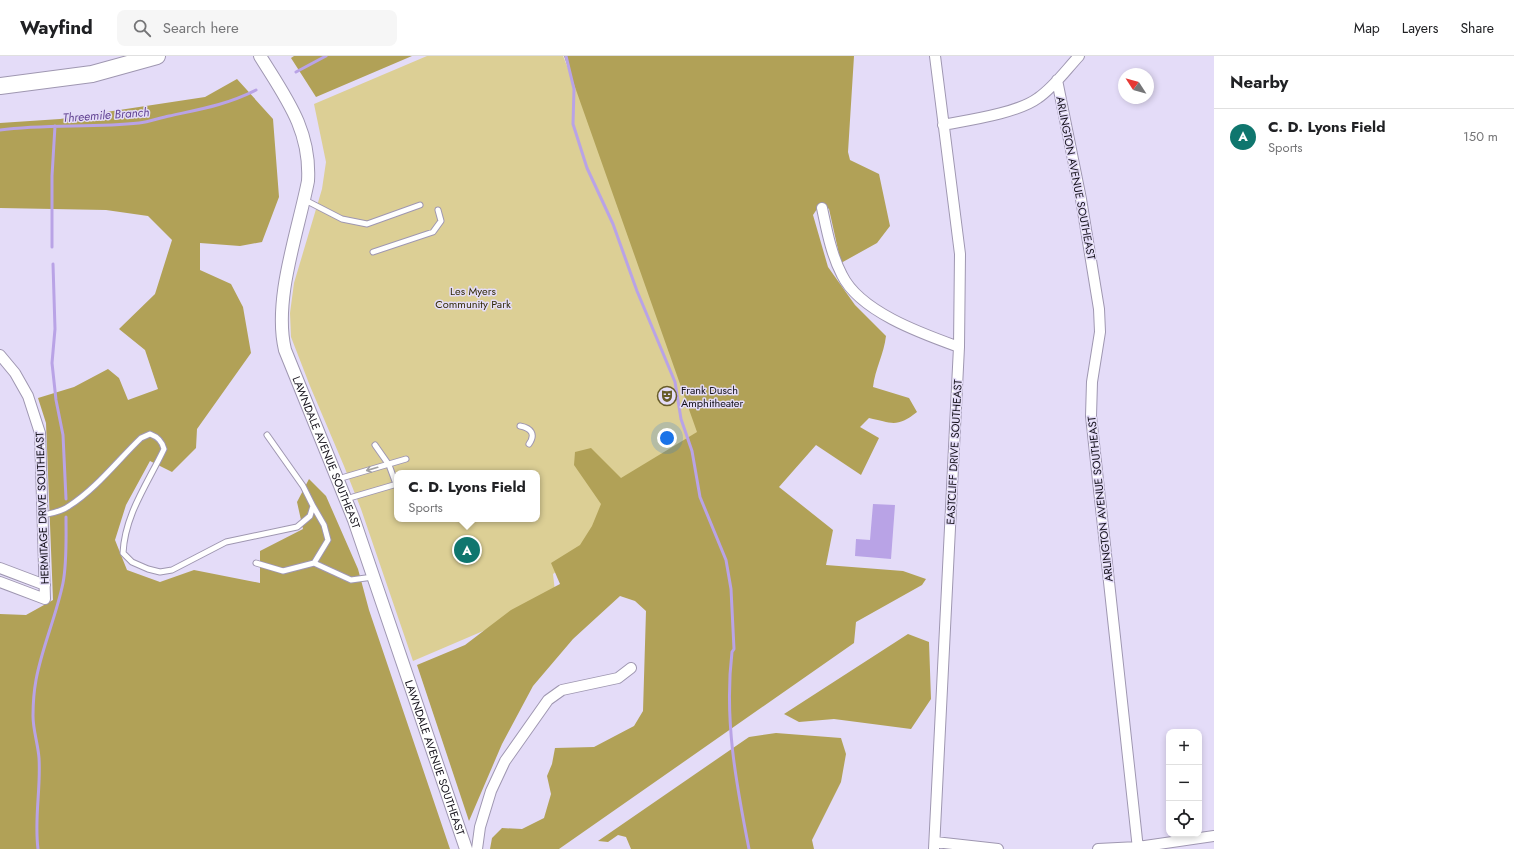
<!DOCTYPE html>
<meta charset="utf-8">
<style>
body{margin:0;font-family:Jost,sans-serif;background:#f6f6f6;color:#202124}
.controls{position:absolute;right:12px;bottom:12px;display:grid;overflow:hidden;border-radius:8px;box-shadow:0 2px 6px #0003}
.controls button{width:36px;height:36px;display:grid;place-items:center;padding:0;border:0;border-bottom:1px solid #e0e0e0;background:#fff;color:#202124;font:20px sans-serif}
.compass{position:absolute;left:1118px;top:12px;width:36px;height:36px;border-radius:50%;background:#fff;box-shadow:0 2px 6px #0003;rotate:306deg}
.you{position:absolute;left:667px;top:382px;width:14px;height:14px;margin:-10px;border:3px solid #fff;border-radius:50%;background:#1a73e8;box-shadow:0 0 0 6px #1a73e833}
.badge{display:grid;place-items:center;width:26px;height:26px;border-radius:50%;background:#0f766e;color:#fff;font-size:13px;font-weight:700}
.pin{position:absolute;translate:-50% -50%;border:2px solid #fff;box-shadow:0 1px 4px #0006}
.popup{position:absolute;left:394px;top:414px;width:146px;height:52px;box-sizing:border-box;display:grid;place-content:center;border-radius:8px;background:#fff;filter:drop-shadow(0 1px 3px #0005);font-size:13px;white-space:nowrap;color:#757577}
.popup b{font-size:15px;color:#202124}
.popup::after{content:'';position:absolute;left:50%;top:100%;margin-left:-8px;border:8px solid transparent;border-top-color:#fff}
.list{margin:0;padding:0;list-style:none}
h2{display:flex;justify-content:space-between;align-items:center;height:52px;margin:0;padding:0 16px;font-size:17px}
h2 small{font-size:13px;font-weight:400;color:#757577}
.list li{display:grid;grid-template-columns:26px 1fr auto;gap:12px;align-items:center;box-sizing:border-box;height:56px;padding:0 16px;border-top:1px solid #e0e0e0}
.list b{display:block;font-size:15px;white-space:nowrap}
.list p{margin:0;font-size:13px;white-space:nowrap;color:#757577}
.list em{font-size:13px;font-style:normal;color:#757577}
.icon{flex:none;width:22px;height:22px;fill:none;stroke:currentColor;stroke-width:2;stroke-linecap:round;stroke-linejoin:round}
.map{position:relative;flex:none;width:1214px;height:793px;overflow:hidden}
header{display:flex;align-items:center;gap:24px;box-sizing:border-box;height:56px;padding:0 20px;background:#fff;border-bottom:1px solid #e0e0e0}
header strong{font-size:19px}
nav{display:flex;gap:22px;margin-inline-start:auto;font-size:14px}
.search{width:280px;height:36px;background:#f6f6f6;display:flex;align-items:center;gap:10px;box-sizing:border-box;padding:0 14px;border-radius:8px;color:#757577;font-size:15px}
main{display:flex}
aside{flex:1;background:#fff}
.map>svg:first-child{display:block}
.green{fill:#dccf95;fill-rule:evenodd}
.forest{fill:#b1a157}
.water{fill:#b9a3e6}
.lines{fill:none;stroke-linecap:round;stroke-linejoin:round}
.stream{stroke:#b9a3e6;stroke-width:3}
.service-casing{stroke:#9f97b1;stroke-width:7}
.minor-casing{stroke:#9f97b1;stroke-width:12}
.tertiary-casing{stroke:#9f97b1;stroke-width:14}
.primary-casing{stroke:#9f97b1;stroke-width:18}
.service{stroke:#fff;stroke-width:5}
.minor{stroke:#fff;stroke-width:10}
.tertiary{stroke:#fff;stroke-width:12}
.primary{stroke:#fff;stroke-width:16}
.oneway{stroke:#a1a0a3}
.labels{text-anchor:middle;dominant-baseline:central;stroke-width:3;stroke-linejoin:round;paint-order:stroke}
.street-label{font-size:11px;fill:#14111a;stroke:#e4dcf8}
.park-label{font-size:11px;fill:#342d0b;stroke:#e4dcf8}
.poi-label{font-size:11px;fill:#14111a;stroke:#e4dcf8;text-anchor:start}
.water-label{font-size:12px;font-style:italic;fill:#624392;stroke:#e4dcf8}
</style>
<header>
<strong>Wayfind</strong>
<div class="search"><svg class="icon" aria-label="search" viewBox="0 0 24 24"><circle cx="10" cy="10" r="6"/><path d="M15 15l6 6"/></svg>Search here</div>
<nav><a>Map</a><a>Layers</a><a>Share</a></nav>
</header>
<main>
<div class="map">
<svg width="1214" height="793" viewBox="0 0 1214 793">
<rect width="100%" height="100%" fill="#e4dcf8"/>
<!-- green -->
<path class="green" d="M427 0H563L622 146 725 388 553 518 556 544 413 605 361 453 344 410 310 330 291 281 290 257 294 227 322 133 326 106 314 48ZM397 417H537V463H397Z"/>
<!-- forest -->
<path class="forest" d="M294 0H412L316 41 291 2Z
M564 0H854L848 96 850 104 879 118 890 170 877 187 841 207 829 153 821 147 813 159 828 211 855 249 886 280C884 298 875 313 873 331L909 342 917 356C897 372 892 367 869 362L860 371 879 382 861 419 816 389 779 431 833 474 826 509 903 515 926 523 922 529 856 566 854 587 559 793H490L492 782 502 772 522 773 544 762 551 738 547 720 552 708 555 692 594 691 634 670 643 655 646 555 635 545 620 540 573 583 533 630 502 688 469 765 417 609 465 589 511 554 560 528 551 507 580 489 592 470 601 448 574 409 575 396 591 392 621 422 697 376Z
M237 23 273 63 279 141 262 186 240 190 200 187V214L231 228 243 251 251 297 197 373 196 392 172 416 150 405 126 449 115 484 127 514 160 526 194 514 260 527V495L303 473 297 446 309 423 326 440 358 513 369 554 450 793H0V558L26 559 53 544 46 367 38 342 74 331 108 313 119 322 128 344 158 333 145 294 119 273 155 238 172 184 148 160 106 154 0 152V67L60 63 205 41Z
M908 578 929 586 931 643 911 673 834 663 799 666 784 658Z
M776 677 841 682 846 698 841 726 812 784 814 793H631L626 781 618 779 608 786 598 785 749 681Z"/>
<!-- water -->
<path class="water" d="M873 448 895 449 891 503 855 500 856 483 870 484Z"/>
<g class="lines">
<!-- stream -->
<path class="stream" d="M566 0 574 33 573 68 587 112 613 168 637 235 675 326 681 363 692 395 700 441 726 504 731 533 734 593 732 596C724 663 736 727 749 793
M296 16 326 0
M0 74C46 68 93 72 139 67 149 66 159 62 169 60 201 53 226 49 256 34
M52 191V120L55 70
M53 208 55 273 52 307 56 344 63 379 66 443
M38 793C34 762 41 733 39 702 38 688 33 674 33 660 33 648 34 635 36 624 42 591 56 561 63 527 67 506 66 483 66 461"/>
<defs>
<path id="service" d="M305 144 342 163 367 168 420 149
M373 196 433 176 441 165 438 154
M520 370C531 372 536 378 529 388
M375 389 389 409 396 428
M338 423 406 403
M346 443 397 428
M43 459C52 457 61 456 69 450 96 433 118 404 141 382L150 378C158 381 162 385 164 393 148 427 125 458 123 497L132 506 148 513 160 516 172 514 226 486 297 471 310 460 313 450 303 430 267 379
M256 507 283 515 314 507 328 484 324 469 313 450
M314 507 351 524 373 521"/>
<path id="minor" d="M1057 24 1081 143 1099 253 1100 276 1092 326 1091 360 1138 793
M943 69C969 64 1018 57 1038 42 1054 31 1066 14 1079 0
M822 152C827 175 831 198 842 219 860 256 923 278 959 291
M0 299 15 317 28 340 40 377 45 543 0 526
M0 512 45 529
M935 786 998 793
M477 793 480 771 491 735 505 705 548 644 562 634 618 622 631 612
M934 793 959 291 960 198 935 0
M1098 793 1138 791 1214 780"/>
<g id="tertiary">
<path id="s1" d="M260 0C286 42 311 74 308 125 298 176 273 244 285 294L354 464 466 793"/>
</g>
<path id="primary" d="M0 30 92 18 157 0"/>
</defs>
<!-- service casing -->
<use href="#service" class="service-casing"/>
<!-- minor casing -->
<use href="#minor" class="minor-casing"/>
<!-- tertiary casing -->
<use href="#tertiary" class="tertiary-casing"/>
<!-- primary casing -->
<use href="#primary" class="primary-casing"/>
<!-- service -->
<use href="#service" class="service"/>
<!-- minor -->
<use href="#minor" class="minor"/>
<!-- tertiary -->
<use href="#tertiary" class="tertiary"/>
<!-- primary -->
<use href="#primary" class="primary"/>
</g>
<!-- one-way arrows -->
<defs><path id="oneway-shaft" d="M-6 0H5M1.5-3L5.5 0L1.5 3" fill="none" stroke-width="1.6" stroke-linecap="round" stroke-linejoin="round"/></defs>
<use class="oneway" href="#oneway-shaft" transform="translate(372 413) rotate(164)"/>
<!-- icons -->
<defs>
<symbol id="theatre-ring" viewBox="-11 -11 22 22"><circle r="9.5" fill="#e4dcf8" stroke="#675c28" stroke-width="1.5"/><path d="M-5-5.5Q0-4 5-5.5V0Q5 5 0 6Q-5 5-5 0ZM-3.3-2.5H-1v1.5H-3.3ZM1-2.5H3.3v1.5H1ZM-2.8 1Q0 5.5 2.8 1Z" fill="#675c28"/></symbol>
</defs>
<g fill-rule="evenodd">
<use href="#theatre-ring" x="656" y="329" width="22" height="22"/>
</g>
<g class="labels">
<!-- street labels -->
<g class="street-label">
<text transform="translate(1076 122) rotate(79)">ARLINGTON AVENUE SOUTHEAST</text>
<text transform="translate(954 396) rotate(-87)">EASTCLIFF DRIVE SOUTHEAST</text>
<text stroke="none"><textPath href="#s1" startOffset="419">LAWNDALE AVENUE SOUTHEAST</textPath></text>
<text transform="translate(1100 443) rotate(-96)">ARLINGTON AVENUE SOUTHEAST</text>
<text transform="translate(42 452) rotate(-92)">HERMITAGE DRIVE SOUTHEAST</text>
<text stroke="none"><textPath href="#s1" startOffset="743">LAWNDALE AVENUE SOUTHEAST</textPath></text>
</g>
<!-- park labels -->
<g class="park-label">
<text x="473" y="235">Les Myers<tspan x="473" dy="13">Community Park</tspan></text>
</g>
<!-- poi labels -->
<g class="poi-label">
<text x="681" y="334">Frank Dusch<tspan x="681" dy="13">Amphitheater</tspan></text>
</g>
<!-- water labels -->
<g class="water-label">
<text transform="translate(106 59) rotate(-4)">Threemile Branch</text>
</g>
</g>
</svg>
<div class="controls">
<button>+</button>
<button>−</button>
<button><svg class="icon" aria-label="locate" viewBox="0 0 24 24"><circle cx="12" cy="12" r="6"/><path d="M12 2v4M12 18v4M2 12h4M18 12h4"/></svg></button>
</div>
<svg class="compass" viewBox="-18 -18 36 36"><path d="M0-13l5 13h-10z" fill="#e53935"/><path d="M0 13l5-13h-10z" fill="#757577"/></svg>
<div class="you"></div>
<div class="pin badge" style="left:467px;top:494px">A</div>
<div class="popup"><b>C. D. Lyons Field</b>Sports</div>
</div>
<aside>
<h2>Nearby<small></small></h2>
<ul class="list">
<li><span class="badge">A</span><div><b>C. D. Lyons Field</b><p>Sports</p></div><em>150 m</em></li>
</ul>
</aside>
</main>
